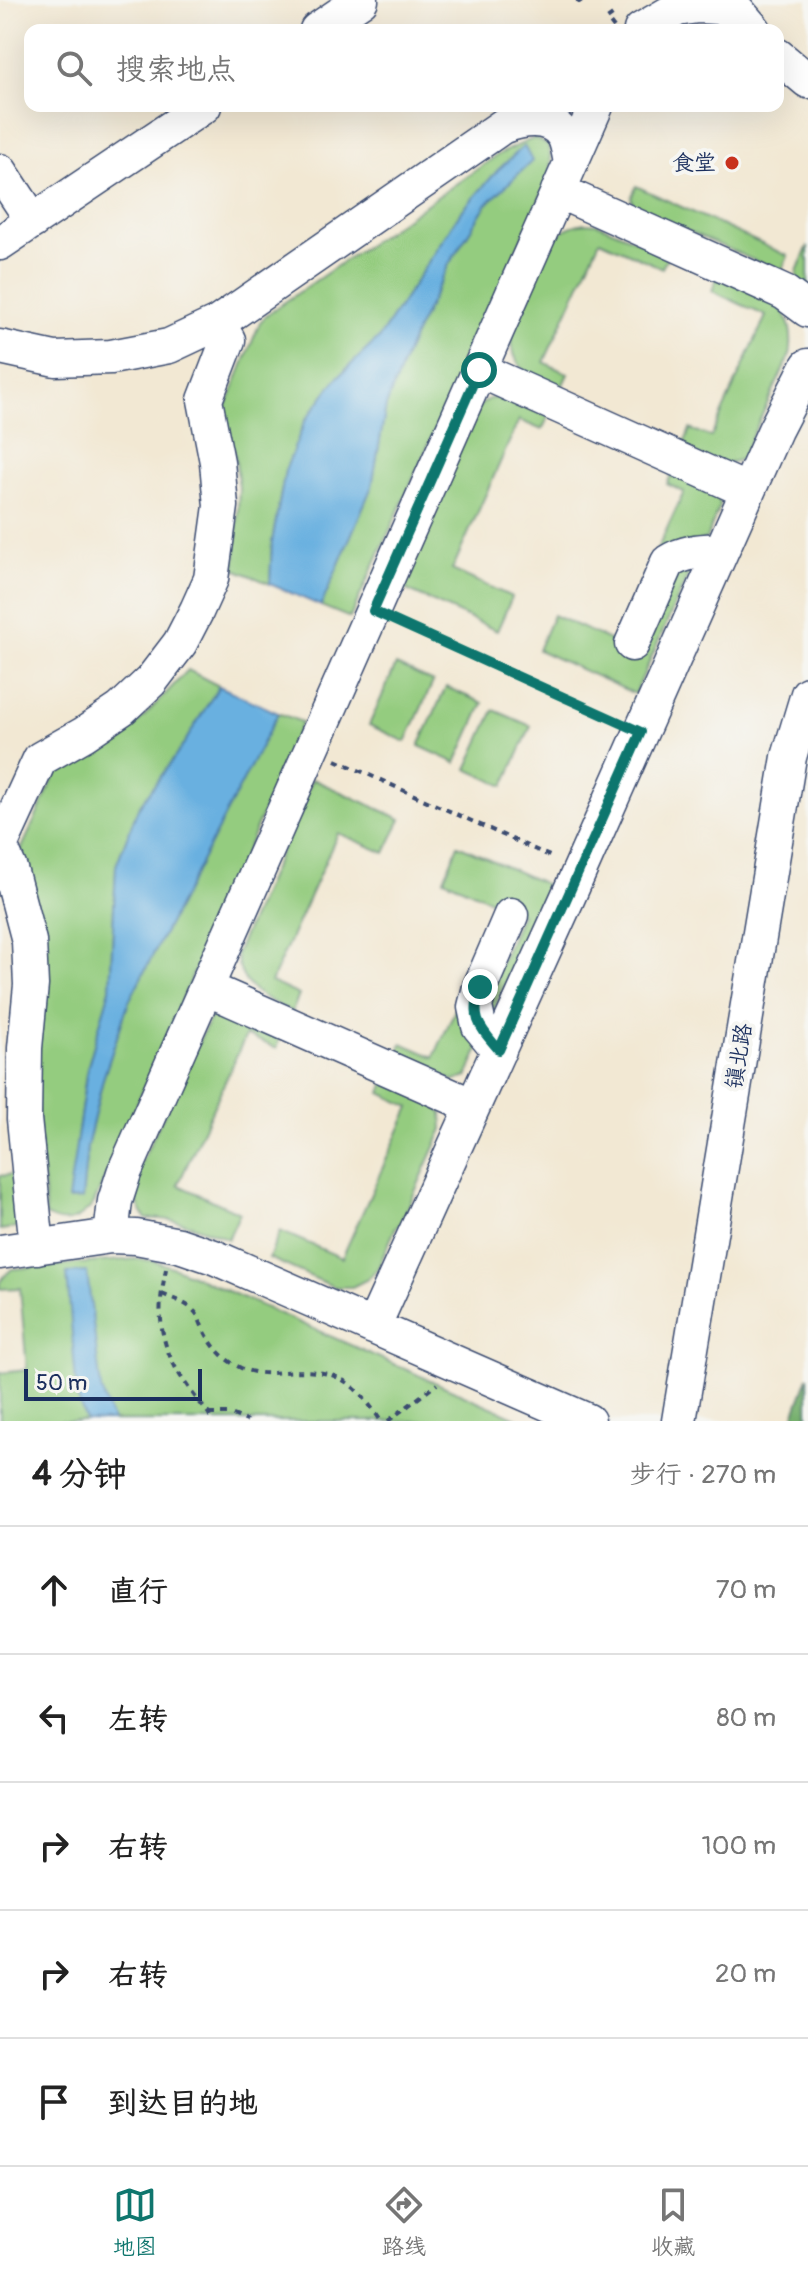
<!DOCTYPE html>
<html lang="zh">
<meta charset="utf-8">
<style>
body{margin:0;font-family:Pangolin,"LXGW WenKai TC",sans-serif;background:#f6f6f6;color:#222}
.scale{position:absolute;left:24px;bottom:20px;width:178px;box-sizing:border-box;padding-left:8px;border:4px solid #1b2f5e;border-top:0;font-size:22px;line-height:28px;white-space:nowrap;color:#1b2f5e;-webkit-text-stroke:6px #f6f6f2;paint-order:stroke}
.stop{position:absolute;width:24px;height:24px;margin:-18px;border:6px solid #0f766e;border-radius:50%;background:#fff}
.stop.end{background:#0f766e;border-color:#fff;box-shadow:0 2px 8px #0008}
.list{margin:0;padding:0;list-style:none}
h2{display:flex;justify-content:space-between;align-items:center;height:104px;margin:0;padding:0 32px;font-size:34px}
h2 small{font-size:26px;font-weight:400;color:#767676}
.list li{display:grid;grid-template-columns:52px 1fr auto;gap:24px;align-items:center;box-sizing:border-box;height:128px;padding:0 32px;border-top:2px solid #e0e0e0}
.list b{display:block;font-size:30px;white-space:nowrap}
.list em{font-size:26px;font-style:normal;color:#767676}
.icon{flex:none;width:44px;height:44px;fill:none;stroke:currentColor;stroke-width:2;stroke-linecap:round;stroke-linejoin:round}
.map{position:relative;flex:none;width:808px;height:1421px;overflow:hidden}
.search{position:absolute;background:#fff;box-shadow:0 8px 32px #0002;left:24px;right:24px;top:24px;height:88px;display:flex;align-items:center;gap:20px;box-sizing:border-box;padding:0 28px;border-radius:16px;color:#767676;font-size:30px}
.sheet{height:744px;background:#fff}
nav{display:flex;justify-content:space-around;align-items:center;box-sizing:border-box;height:112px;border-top:2px solid #e0e0e0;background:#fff;font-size:22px;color:#767676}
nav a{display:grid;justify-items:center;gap:4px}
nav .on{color:#0f766e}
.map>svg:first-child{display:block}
.green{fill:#94cc7f;stroke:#587e6e;stroke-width:2}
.forest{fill:#77b06e;stroke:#497066;stroke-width:2}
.water{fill:#69b0e0;stroke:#42709f;stroke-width:2}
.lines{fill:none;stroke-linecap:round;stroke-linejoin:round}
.minor-casing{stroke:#3b4b70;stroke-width:37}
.path{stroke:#3b4b70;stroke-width:4;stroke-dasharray:6 6;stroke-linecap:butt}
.minor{stroke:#fff;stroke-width:34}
.route{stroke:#0f766e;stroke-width:10}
.poi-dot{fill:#c8321e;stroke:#f6f6f2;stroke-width:3}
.labels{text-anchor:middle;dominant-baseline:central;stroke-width:8;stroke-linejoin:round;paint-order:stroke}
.poi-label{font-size:22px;fill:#1b2f5e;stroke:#f6f6f2;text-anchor:end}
.street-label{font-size:22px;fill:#1b2f5e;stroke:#f6f6f2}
</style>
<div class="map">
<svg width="808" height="1421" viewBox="0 0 808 1421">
<rect width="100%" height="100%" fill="#f6f6f2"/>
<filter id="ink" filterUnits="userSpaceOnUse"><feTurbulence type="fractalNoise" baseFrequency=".0125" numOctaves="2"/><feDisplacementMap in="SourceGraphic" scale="16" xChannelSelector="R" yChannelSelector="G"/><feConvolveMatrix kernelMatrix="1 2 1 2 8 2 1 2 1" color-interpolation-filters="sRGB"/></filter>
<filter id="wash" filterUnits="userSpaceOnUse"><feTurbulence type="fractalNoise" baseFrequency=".006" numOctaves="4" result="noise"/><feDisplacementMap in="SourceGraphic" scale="32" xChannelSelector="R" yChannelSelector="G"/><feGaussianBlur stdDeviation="1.8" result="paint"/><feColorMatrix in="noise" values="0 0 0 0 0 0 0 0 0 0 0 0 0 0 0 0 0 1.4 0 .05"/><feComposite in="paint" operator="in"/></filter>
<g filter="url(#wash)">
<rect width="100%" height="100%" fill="#f2e8d3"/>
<!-- green -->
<path class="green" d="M534 138 548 145 551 159 550 176 350 618 321 606 372 486 386 406 410 344 449 264 486 205 531 161 523 147 498 170 460 213 379 338 338 377 305 421 285 471 272 542 270 584 235 569 239 488 235 454 223 415 260 322 269 313 499 154Z
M636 186 788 256 779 278 769 267 634 207 631 198Z
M585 223 598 224 669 254 662 268 600 240 544 362 568 374 559 393C531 377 509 369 512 331 522 307 541 247 561 232 568 227 577 224 585 223Z
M808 246V287L797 285V271Z
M718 275C733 282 767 296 778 305 791 317 793 339 790 355L742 458C720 471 704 457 683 447L690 429 711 437 766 316 712 291Z
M500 397 549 416 542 430 519 420 452 570 512 597 497 631 398 586 478 407 489 399Z
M674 469 717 492 720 506 706 539 657 550 684 492 667 484Z
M694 562 635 694 538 650 553 615 641 654 678 571Z
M396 665 433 682 406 742 369 725Z
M188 670 219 686 180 750 138 808 116 866 110 989 86 1073 69 1200 82 1199 87 1147 103 1079 129 1001 278 713 302 722 94 1203C81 1220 66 1228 46 1216L17 859 56 773 100 750 135 726Z
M446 687 483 703 456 763 419 746Z
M494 710 531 726 504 786 467 769Z
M312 779 401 819 385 853 338 833 271 982 299 995 292 1012C263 997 241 991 236 954Z
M458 845 549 886 491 1016 487 996 521 914 444 879Z
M458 1003 462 1019 481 1044 467 1077 455 1081 395 1060 402 1043 434 1057Z
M224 1014 282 1034 276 1048 246 1035 178 1185 240 1213 228 1239C201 1228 175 1217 146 1219 136 1204 134 1193 135 1175L210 1018Z
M386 1079 433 1103 442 1113 443 1129 401 1223 396 1227 378 1268 368 1279 352 1287H334L269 1258 280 1231 342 1258 410 1107 381 1093Z
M15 1174 21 1227 0 1230V1176Z
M136 1259 155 1261 180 1270 523 1421H0V1373L27 1370 20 1288 0 1289C0 1279 5 1275 12 1269Z"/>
<!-- forest -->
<path class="forest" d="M808 1377V1421H792Z"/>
<!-- water -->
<path class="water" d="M524 146 532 161 486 205 449 264 410 344 386 406 372 486 321 606 270 584 272 542 285 471 305 421 338 377 379 338 460 213 498 170Z
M219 686 278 713 129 1001 103 1079 87 1147 82 1199 68 1200 87 1069 110 989 116 866 138 808 180 750Z
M87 1272 101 1389 112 1421H86L77 1396 67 1273Z"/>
</g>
<g filter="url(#ink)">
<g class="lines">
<defs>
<path id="minor" d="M317 30 361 0
M641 30 677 9 698 6 735 8 754 30
M778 56 808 81
M504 126C524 119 551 114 564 136 568 144 569 154 571 162
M0 171 33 221
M558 191 785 293 808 310
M0 243 204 106
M0 347 55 359 111 357 169 346 218 323 532 106
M479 370 748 491
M632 644 668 562C685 551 702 551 721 550
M206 988 473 1106
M499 1050 479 1026 475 1007 480 987 511 915
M111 1236 115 1201 124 1173 596 106
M37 1247 24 1119 25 1048 31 985 29 941 10 869 0 846 40 759 84 734 121 709 151 681 180 643 197 610 211 579 221 506 217 462 205 400 228 340 218 323
M0 1252 111 1236 136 1237 179 1245 214 1257 588 1421
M373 1327 567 899 775 430 808 366
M679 1421 789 757 808 694"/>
</defs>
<!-- minor casing -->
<use href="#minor" class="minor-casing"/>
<!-- path -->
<path class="path" d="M577 0 579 2 582 0
M614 28 607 19 617 12
M397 622 615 720
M336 760 554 858
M166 1269C163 1285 159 1303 161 1319 163 1357 186 1386 209 1414L212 1421
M162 1294C173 1299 186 1302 195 1312 199 1316 200 1323 203 1328 212 1346 222 1359 241 1368 255 1374 268 1374 283 1372 335 1368 352 1378 381 1421
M209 1414H231L247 1421
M388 1421 437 1384"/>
<!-- minor -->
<use href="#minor" class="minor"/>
</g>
</g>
<g class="lines" filter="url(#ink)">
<!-- route -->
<path class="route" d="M479 370 373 611 641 732 499 1050C479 1026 471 1020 480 987"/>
</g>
<!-- markers -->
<circle class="poi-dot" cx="732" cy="163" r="8"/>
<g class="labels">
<!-- poi labels -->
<g class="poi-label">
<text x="716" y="163">食堂</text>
</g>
<!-- street labels -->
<g class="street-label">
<text transform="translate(739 1056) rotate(-81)">镇北路</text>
</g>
</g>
</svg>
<div class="scale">50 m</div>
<div class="stop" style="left:479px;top:370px"></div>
<div class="stop end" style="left:480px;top:987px"></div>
<div class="search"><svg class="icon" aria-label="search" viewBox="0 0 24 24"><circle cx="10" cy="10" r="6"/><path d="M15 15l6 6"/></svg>搜索地点</div>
</div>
<section class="sheet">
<h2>4 分钟<small>步行 · 270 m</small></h2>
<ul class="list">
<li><svg class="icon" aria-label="ahead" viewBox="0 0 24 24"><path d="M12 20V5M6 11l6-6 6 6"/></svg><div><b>直行</b></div><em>70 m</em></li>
<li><svg class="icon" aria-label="left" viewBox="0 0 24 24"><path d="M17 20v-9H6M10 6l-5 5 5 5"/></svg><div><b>左转</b></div><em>80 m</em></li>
<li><svg class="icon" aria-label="right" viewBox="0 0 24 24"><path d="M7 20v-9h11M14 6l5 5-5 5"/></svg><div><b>右转</b></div><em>100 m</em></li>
<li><svg class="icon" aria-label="right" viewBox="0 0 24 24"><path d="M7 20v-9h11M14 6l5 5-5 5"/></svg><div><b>右转</b></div><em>20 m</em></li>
<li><svg class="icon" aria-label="arrive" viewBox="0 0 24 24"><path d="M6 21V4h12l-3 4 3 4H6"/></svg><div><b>到达目的地</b></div></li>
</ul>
</section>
<nav>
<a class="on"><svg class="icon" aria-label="map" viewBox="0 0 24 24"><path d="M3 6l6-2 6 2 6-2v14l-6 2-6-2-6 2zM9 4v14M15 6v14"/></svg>地图</a>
<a><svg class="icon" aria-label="directions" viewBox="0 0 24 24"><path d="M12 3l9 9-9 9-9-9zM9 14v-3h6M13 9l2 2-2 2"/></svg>路线</a>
<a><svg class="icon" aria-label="saved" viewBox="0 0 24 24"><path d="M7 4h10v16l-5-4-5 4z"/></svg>收藏</a>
</nav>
